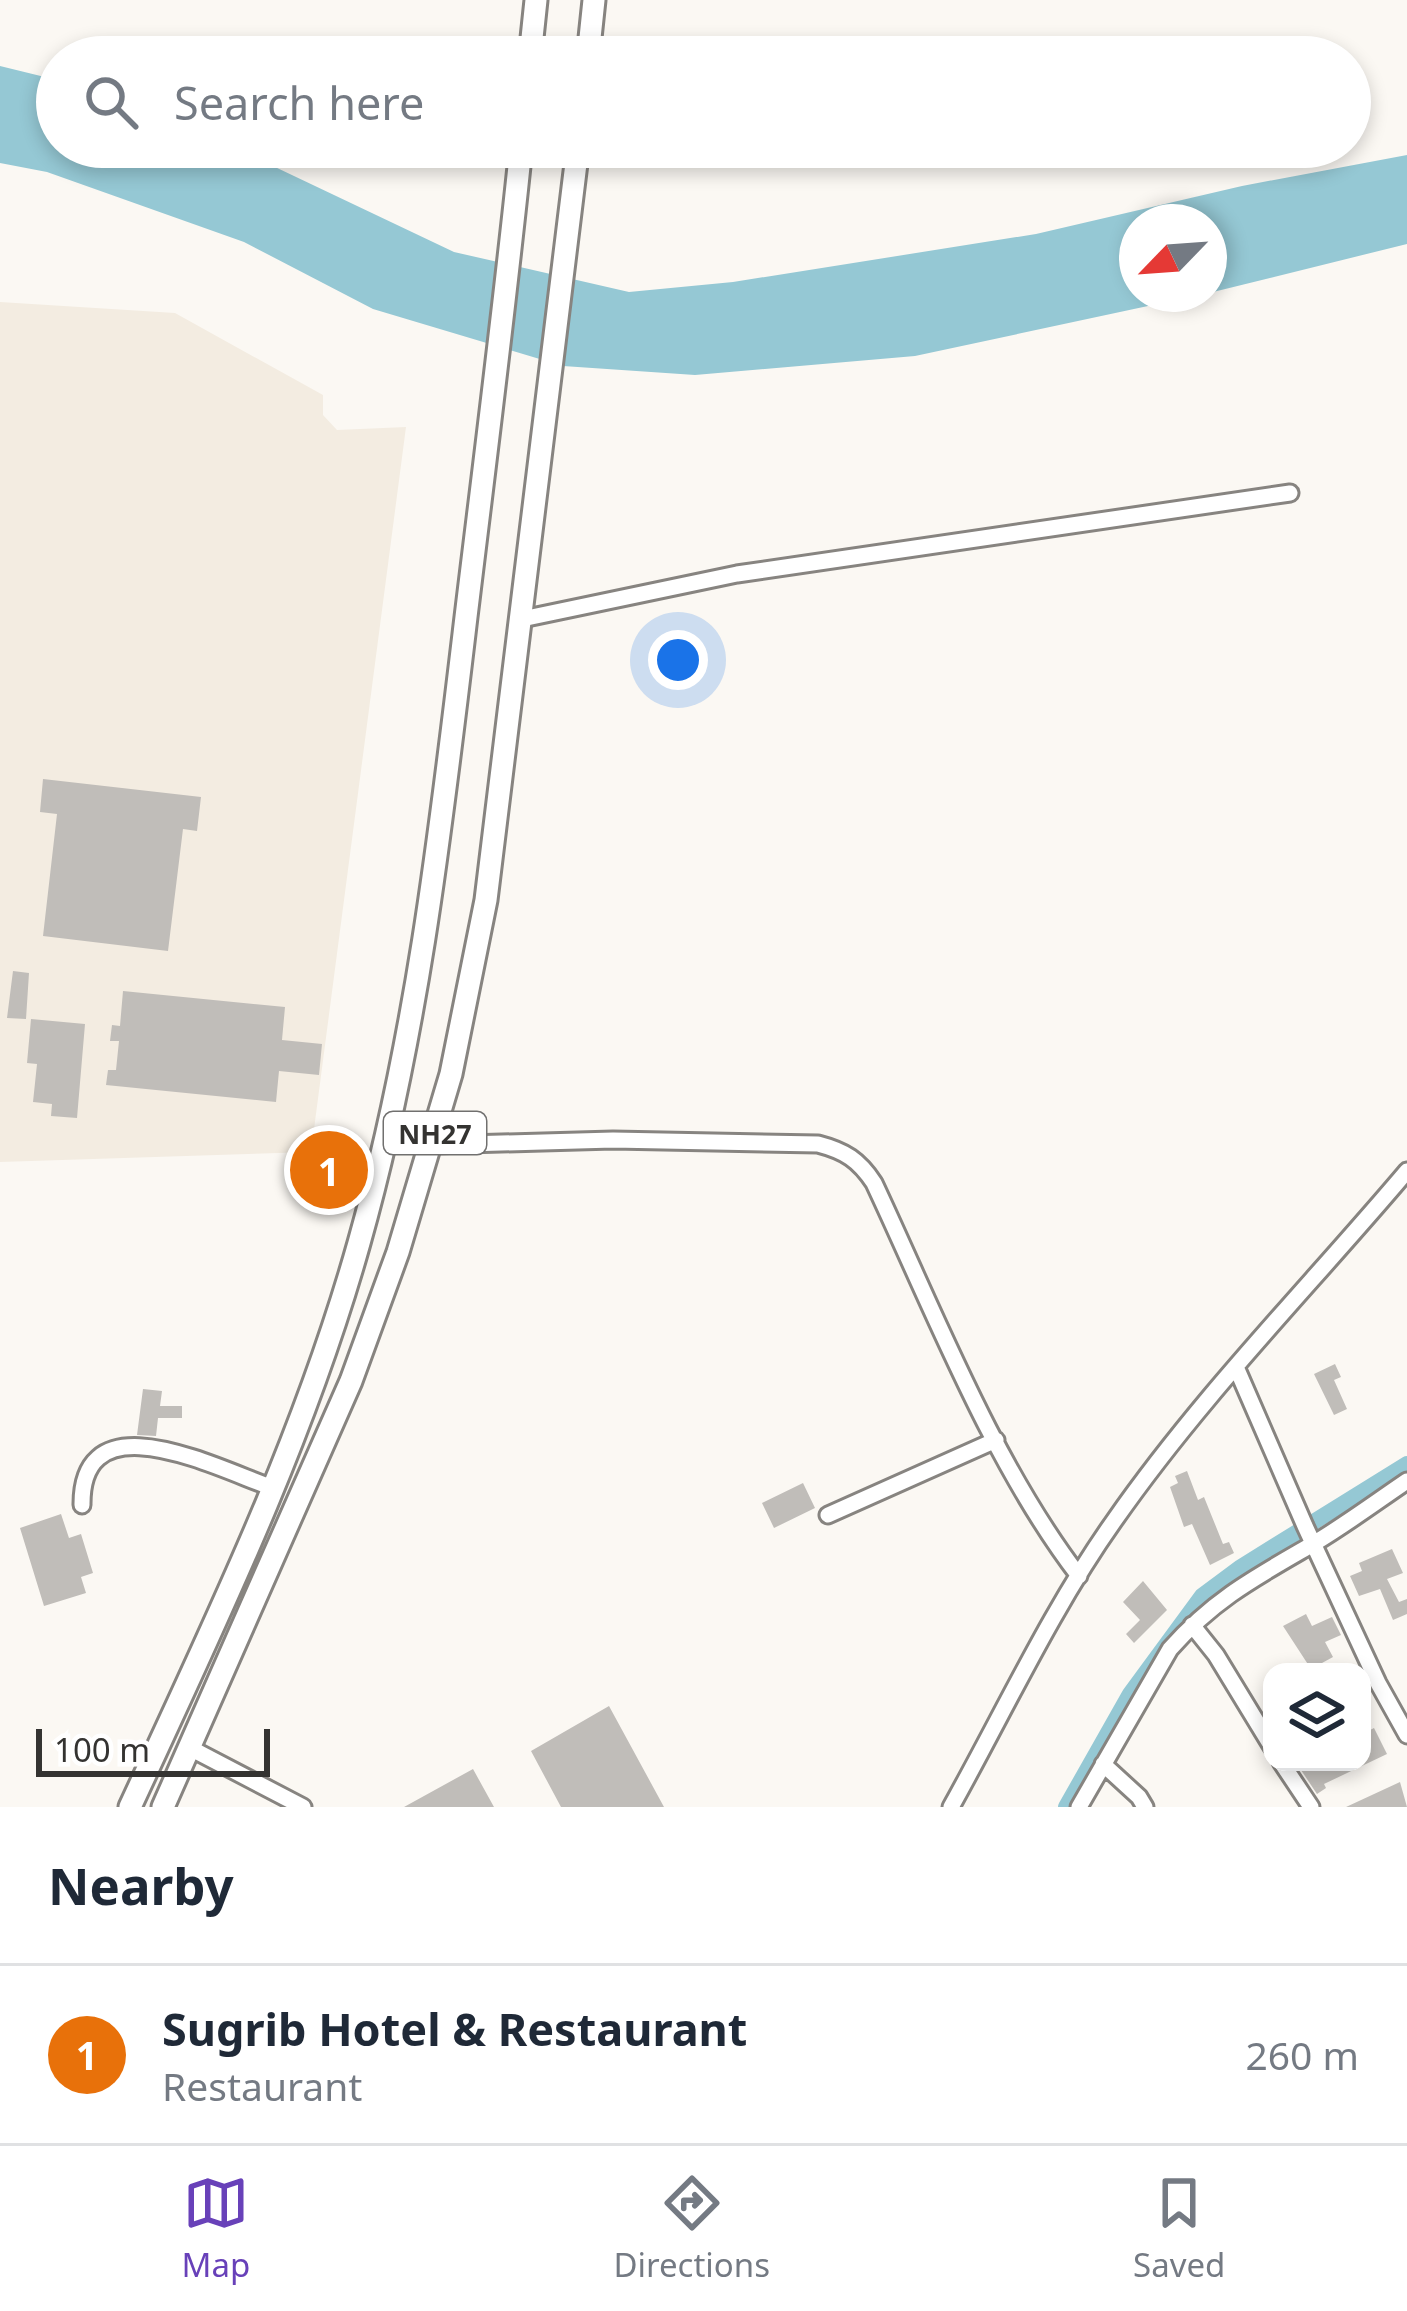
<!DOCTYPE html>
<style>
body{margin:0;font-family:"Noto Sans",sans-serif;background:#f2f2f3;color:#1f2937}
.controls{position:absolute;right:36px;bottom:36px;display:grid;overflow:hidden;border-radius:24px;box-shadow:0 6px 18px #0003}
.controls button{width:108px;height:108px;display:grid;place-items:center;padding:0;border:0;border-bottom:3px solid #e0e1e3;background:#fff;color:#1f2937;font:60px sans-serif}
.compass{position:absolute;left:1119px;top:204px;width:108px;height:108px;border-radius:50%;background:#fff;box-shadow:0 6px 18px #0003;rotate:245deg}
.scale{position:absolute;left:36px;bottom:30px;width:234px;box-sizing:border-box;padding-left:12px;border:6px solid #343331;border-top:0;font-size:33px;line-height:42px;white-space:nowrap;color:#343331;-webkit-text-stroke:9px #fff;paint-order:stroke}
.you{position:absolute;left:678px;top:660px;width:42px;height:42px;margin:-30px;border:9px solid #fff;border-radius:50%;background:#1a73e8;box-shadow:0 0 0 18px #1a73e833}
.badge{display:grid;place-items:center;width:78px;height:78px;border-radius:50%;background:#6841b9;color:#fff;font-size:39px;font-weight:700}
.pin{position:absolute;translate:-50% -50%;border:6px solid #fff;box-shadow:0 3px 12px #0006}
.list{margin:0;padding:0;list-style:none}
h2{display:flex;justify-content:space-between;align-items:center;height:156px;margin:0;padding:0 48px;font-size:51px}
h2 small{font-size:39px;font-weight:400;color:#747a83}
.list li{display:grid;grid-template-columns:78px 1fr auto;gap:36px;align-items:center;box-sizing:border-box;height:180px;padding:0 48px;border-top:3px solid #e0e1e3}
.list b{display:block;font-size:45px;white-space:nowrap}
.list p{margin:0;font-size:39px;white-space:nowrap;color:#747a83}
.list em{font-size:39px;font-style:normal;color:#747a83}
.icon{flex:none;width:66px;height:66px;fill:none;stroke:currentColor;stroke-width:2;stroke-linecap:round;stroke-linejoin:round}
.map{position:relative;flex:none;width:1407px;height:1807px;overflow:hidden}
.search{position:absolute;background:#fff;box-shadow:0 6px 18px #0003;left:36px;right:36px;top:36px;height:132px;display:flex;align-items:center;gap:30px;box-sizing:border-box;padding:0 42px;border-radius:66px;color:#747a83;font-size:45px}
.sheet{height:336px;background:#fff}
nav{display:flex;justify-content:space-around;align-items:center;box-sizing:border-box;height:168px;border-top:3px solid #e0e1e3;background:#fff;font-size:33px;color:#747a83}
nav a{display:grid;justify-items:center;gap:6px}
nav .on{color:#6841b9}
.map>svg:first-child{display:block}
.built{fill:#f3ece1}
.water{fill:#95c8d4}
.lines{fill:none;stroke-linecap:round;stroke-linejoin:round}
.canal{stroke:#95c8d4;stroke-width:16}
.building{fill:#c0bdb9}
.minor-casing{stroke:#878480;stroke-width:21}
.highway-casing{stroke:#878480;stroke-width:27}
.minor{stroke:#fff;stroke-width:15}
.highway{stroke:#fff;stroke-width:21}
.labels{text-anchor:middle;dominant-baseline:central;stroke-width:12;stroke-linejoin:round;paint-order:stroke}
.shield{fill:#fff;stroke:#71706f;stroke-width:3}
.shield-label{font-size:27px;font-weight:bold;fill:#343331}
</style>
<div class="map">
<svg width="1407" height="1807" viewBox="0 0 1407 1807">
<rect width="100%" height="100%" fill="#fbf8f3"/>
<!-- built -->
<path class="built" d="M0 302 175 313 323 395V415L337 430 406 427 311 1152 0 1162Z"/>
<!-- water -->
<path class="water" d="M0 66 57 80V147H233L454 252 629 292 733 282 1036 234 1242 186 1407 155V244L1209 293V222H1137V294H1204L915 356 695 375 563 366 373 309 244 242 47 172 0 163Z"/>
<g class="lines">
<!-- canal -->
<path class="canal" d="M1066 1807 1130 1694 1202 1596 1241 1567 1407 1464"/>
</g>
<!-- building -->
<path class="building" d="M43 779 201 797 197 831 183 829 168 951 43 936 57 814 40 812Z
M13 971 29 973 26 1019 7 1018Z
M123 991 285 1007 282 1040 322 1044 319 1075 279 1071 276 1102 106 1085 108 1070H116L119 1041H110L112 1025 120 1026Z
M31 1019 85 1024 77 1118 51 1116 52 1104 33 1102 37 1064 27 1063Z
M1335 1364 1341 1377 1334 1380 1347 1409 1334 1415 1314 1374Z
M143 1389 162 1391 160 1406H182V1418H158L156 1436 137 1435Z
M1187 1471 1198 1500 1204 1497 1223 1544 1229 1542 1234 1553 1210 1565 1192 1524 1184 1527 1170 1487 1178 1483 1175 1476Z
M803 1483 815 1508 774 1528 762 1503Z
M61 1514 69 1538 81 1534 93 1573 81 1577 86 1593 44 1606 20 1528Z
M1392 1549 1403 1573 1387 1579 1399 1602 1407 1599V1614L1393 1620 1380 1589 1359 1596 1350 1576 1362 1571 1359 1563Z
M1143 1581 1167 1610 1134 1643 1126 1634 1140 1620 1123 1602Z
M1306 1614 1312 1626 1332 1617 1341 1635 1325 1642 1333 1657 1311 1669 1283 1626Z
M609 1706 664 1807H561L531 1751Z
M1374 1728 1387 1754 1324 1784 1326 1788 1317 1794 1297 1764 1362 1762V1734Z
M473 1769 494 1807H404Z
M1400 1782 1407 1807H1346Z"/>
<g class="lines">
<defs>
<path id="minor" d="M522 619 737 574 1290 493
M432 1145 613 1140 818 1144C845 1151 859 1160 874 1183 934 1311 993 1464 1079 1576
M1236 1367 1305 1526 1378 1683 1407 1735
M82 1505C81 1397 216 1468 273 1488
M828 1515 996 1440
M1192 1625 1216 1655 1272 1747
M190 1748 303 1807
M1281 1762 1311 1807
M1103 1764 1139 1797 1145 1807
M951 1807C1004 1712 1051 1610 1114 1521 1201 1396 1309 1287 1407 1171
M1079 1807 1170 1649C1214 1599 1256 1577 1313 1544 1345 1525 1376 1502 1407 1481"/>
<path id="highway" d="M530 57 536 0
M588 57 594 0
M130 1807C215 1623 304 1439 359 1243 417 1038 441 828 466 617 485 460 505 304 521 147
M163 1807 351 1381 398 1252 451 1074 486 900 578 147"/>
</defs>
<!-- minor casing -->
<use href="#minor" class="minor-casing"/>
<!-- highway casing -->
<use href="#highway" class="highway-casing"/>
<!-- minor -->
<use href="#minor" class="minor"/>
<!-- highway -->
<use href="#highway" class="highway"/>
</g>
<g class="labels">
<!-- shield labels -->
<rect class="shield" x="384" y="1112" width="102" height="42" rx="9"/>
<g class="shield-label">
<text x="435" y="1133">NH27</text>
</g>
</g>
</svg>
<div class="controls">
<button><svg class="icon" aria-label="layers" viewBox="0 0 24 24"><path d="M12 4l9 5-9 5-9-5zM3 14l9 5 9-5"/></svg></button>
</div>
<svg class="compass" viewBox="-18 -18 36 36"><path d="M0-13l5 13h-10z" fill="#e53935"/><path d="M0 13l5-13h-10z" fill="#747a83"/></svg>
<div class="scale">100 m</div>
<div class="you"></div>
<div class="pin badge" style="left:329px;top:1170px;background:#e8710a">1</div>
<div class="search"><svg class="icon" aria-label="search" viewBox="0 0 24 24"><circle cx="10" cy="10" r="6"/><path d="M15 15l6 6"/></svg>Search here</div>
</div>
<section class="sheet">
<h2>Nearby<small></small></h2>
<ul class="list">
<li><span class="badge" style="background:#e8710a">1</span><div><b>Sugrib Hotel &amp; Restaurant</b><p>Restaurant</p></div><em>260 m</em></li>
</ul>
</section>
<nav>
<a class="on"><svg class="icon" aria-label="map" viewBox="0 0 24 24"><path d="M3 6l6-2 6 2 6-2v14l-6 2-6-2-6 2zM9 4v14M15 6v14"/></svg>Map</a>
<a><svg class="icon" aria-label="directions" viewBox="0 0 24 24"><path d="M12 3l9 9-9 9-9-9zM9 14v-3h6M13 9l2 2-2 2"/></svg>Directions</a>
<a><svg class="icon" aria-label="saved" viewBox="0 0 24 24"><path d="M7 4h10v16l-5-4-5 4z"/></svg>Saved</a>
</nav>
